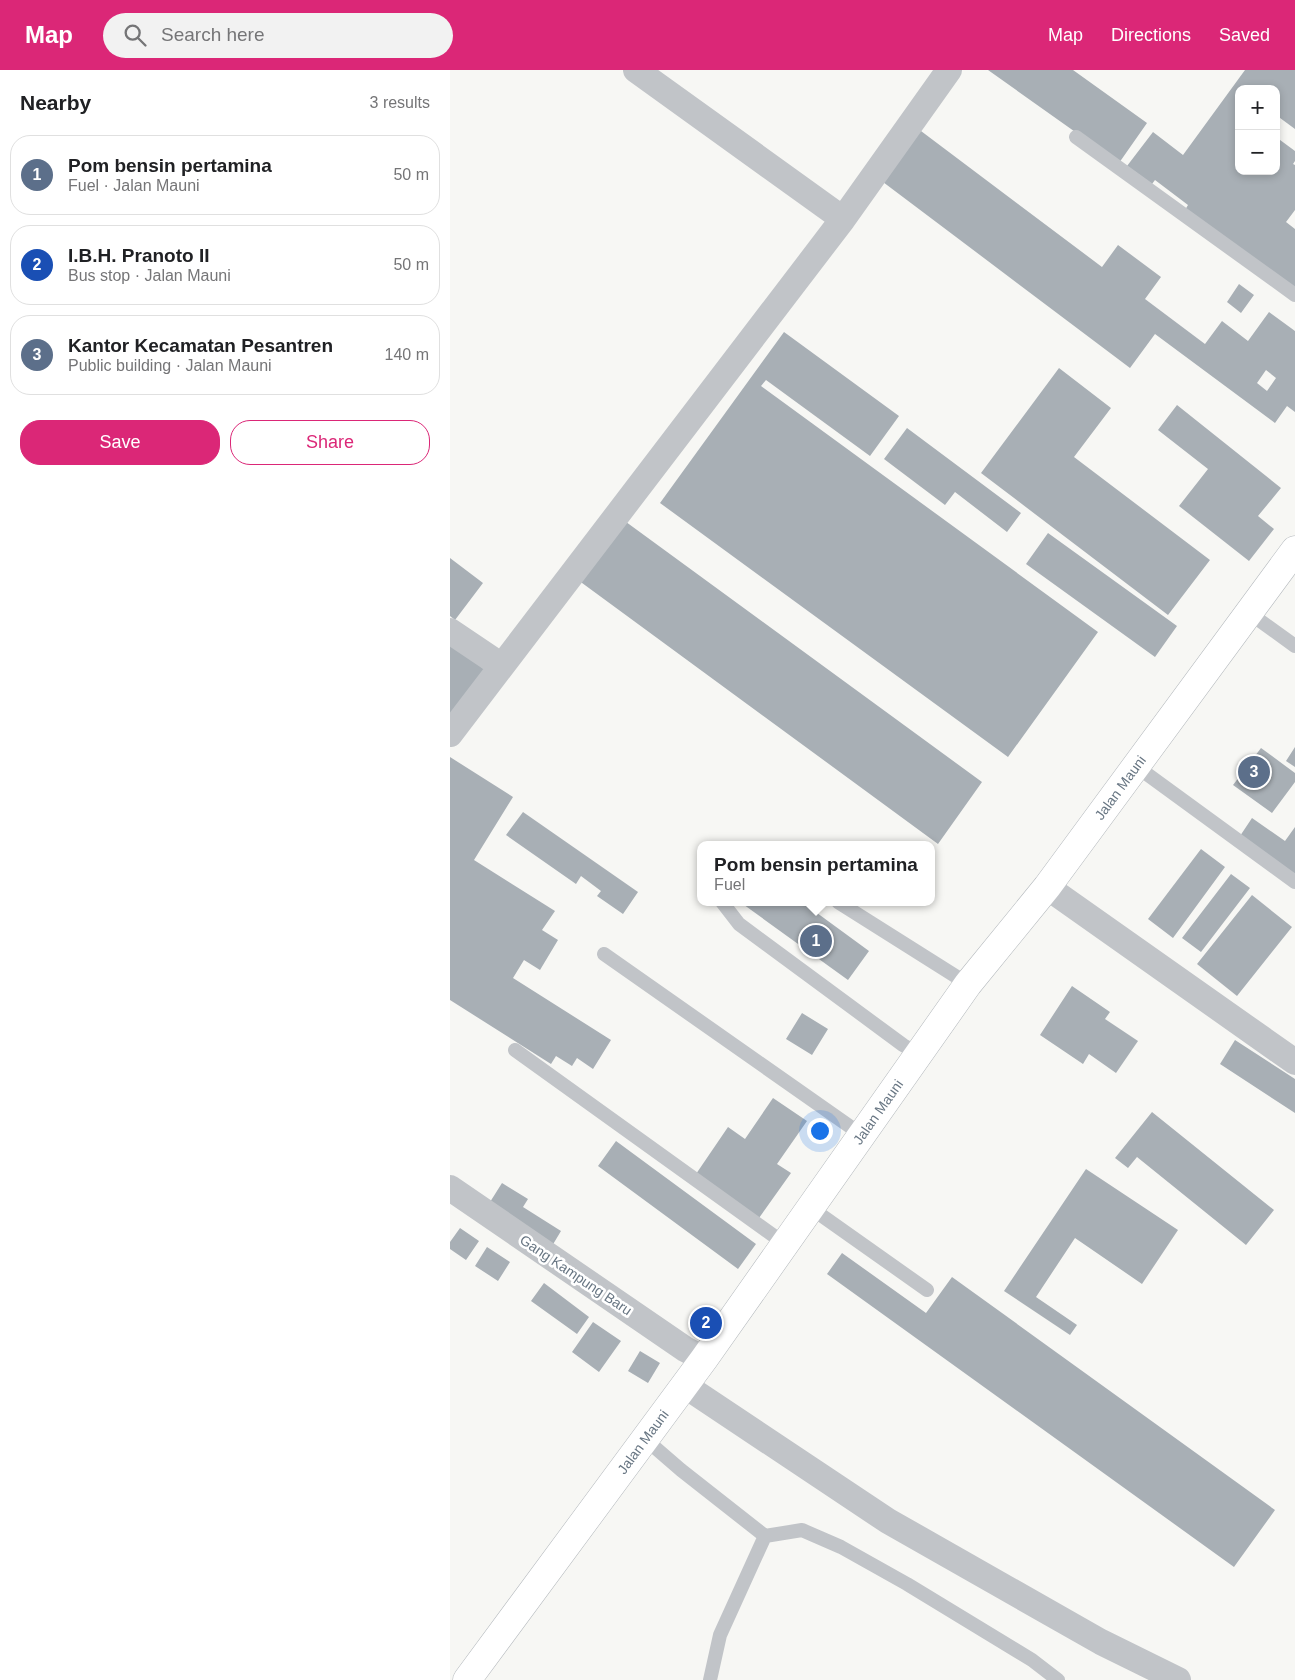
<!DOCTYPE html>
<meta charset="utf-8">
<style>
body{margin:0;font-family:Arial,sans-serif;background:#f2f2f2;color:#202124}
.controls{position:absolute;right:15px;top:15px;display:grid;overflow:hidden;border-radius:10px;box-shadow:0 2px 8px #0003}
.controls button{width:45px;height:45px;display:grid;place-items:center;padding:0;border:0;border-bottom:1px solid #e0e0e0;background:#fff;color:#202124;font:25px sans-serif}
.you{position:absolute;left:369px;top:1060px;width:18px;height:18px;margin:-12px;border:4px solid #fff;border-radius:50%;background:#1a73e8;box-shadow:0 0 0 8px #1a73e833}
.badge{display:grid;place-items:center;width:32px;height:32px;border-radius:50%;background:#db2777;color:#fff;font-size:16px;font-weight:700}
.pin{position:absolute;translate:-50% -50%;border:2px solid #fff;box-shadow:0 1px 5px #0006}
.popup{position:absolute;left:247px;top:771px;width:238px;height:65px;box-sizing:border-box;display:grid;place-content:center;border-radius:10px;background:#fff;filter:drop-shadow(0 1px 4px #0005);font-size:16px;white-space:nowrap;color:#757577}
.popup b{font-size:19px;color:#202124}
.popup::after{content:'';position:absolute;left:50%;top:100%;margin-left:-10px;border:10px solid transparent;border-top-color:#fff}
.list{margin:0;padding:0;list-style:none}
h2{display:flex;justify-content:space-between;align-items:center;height:65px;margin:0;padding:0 20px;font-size:21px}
h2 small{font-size:16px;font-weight:400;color:#757577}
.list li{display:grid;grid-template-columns:32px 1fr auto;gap:15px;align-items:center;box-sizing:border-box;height:80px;margin:0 10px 10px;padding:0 10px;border:1px solid #e0e0e0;border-radius:20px}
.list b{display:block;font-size:19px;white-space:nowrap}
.list p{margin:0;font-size:16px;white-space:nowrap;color:#757577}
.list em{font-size:16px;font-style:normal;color:#757577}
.actions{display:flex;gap:10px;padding:15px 20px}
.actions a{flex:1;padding:11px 0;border:1px solid #db2777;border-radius:20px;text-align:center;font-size:18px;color:#db2777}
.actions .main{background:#db2777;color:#fff}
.icon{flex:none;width:28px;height:28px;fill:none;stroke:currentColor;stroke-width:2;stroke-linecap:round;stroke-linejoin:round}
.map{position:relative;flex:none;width:845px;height:1610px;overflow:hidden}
header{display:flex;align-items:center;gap:30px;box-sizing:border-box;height:70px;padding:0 25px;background:#db2777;color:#fff}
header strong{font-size:24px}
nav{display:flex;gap:28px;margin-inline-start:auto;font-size:18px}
.search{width:350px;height:45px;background:#f2f2f2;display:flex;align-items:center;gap:12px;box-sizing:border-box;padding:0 18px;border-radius:28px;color:#757577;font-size:19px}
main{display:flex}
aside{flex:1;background:#fff}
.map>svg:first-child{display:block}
.building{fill:#a8afb5;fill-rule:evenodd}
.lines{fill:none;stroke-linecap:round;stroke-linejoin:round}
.secondary-casing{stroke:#b3b8bc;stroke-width:29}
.lane{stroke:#c1c4c8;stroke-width:14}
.street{stroke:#c1c4c8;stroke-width:26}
.secondary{stroke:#fff;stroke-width:28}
.labels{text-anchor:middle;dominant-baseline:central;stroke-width:5;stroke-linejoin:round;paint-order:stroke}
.street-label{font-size:14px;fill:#687683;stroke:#fff}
</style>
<header>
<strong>Map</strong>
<div class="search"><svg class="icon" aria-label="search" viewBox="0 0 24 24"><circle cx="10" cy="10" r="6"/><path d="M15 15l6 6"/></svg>Search here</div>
<nav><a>Map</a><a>Directions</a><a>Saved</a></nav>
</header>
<main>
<aside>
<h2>Nearby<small>3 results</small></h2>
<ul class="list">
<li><span class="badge" style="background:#5c6f8a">1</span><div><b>Pom bensin pertamina</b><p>Fuel · Jalan Mauni</p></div><em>50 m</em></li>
<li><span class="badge" style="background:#1a4fb4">2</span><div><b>I.B.H. Pranoto II</b><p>Bus stop · Jalan Mauni</p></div><em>50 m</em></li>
<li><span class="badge" style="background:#5c6f8a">3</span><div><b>Kantor Kecamatan Pesantren</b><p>Public building · Jalan Mauni</p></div><em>140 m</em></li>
</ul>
<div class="actions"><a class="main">Save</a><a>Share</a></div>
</aside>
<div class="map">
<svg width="845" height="1610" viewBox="0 0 845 1610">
<rect width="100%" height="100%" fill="#f7f7f4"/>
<!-- building -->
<path class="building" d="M538 0H623L697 53 669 93Z
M795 0H845V59L826 45V19H789V101H826V67L845 81V91L843 94 845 95V140L836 152 845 159V222L735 140 738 135 705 110 702 114 677 96 703 62 733 85Z
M467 58 652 197 668 175 711 207 695 229 755 274 772 251 798 271 819 242 845 261V342L837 336 825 353 705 264 680 298 429 109ZM816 300 826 308 817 321 807 313Z
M789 214 804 225 791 243 777 232Z
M334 262 449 346 420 386 316 310 311 316 648 562 558 687 210 433Z
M609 298 661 338 624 387 760 490 718 545 531 403Z
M727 335 831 418 808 446 824 459 799 491 729 436 758 399 708 360Z
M457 358 571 443 557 462 505 422 495 435 434 389Z
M172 449 532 712 488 774 128 510Z
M598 463 727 556 705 587 576 494Z
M0 488 33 513 5 550 0 546Z
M0 570 36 601 0 644Z
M845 677V697L836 691Z
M811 678 845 703V712L822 743 783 715Z
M0 687 63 727 24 790 105 841 92 860 108 870 90 900 74 890 63 908 161 970 143 999 127 988 122 996 106 986 101 994 0 930Z
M73 742 188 822 173 844 147 826 151 821 131 806 126 814 56 765Z
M802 748 835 771 845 757V804L790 766Z
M751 779 775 797 723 868 698 849Z
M781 804 800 818 751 882 732 868Z
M802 825 842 857 787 926 747 894Z
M290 832H352L419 881 398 910Z
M622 916 660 942 655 949 688 971 666 1003 639 984 633 994 590 965Z
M352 943 378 959 362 985 336 969Z
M785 970 845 1009V1043L770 994Z
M323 1028 357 1051 327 1094 341 1103 309 1148 246 1104 278 1057 295 1069Z
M702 1042 824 1140 796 1175 687 1087 678 1098 665 1088Z
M166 1071 306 1174 288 1199 148 1096Z
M636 1099 728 1160 692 1214 625 1168 586 1227 627 1255 620 1265 554 1221Z
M52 1113 78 1129 73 1137 111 1161 99 1181 35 1140Z
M10 1158 29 1171 16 1190 0 1179V1172Z
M37 1177 60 1192 48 1211 25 1196Z
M392 1183 476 1243 502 1207 825 1440 784 1497 377 1204Z
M94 1213 139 1247 127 1264 81 1231Z
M143 1252 171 1271 149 1302 122 1282Z
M190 1281 210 1293 198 1313 178 1301Z"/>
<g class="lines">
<defs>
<g id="secondary">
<path id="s1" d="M17 1610 254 1289 518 914 597 817 845 480"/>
</g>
</defs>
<!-- secondary casing -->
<use href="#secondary" class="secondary-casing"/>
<!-- lane -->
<path class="lane" d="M626 67 845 225
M798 542 845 576
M686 696 845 812
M272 832 289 854 453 975 468 984
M388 832 518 914
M154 884 412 1065
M65 980 335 1174
M361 1138 477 1220
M194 1368 231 1400 315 1466 352 1460 391 1477 457 1514 582 1590 608 1610
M260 1610 270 1565 315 1466"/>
<!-- street -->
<path class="street" d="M186 0 393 149
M0 561 52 596
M0 664 393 149 499 0
M597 817 845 992
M0 1118 235 1279 254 1289
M234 1315 438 1451 651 1572 728 1610"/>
<!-- secondary -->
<use href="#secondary" class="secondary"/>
</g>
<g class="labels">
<!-- street labels -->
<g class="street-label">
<text stroke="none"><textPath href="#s1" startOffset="1106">Jalan Mauni</textPath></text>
<text stroke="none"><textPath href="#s1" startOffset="701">Jalan Mauni</textPath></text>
<text transform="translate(126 1205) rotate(34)">Gang Kampung Baru</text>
<text stroke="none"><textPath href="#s1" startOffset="296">Jalan Mauni</textPath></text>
</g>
</g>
</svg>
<div class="controls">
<button>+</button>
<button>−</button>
</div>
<div class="you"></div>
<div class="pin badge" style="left:366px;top:871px;background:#5c6f8a">1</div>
<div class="popup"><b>Pom bensin pertamina</b>Fuel</div>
<div class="pin badge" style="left:256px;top:1253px;background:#1a4fb4">2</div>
<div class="pin badge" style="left:804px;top:702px;background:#5c6f8a">3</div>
</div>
</main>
